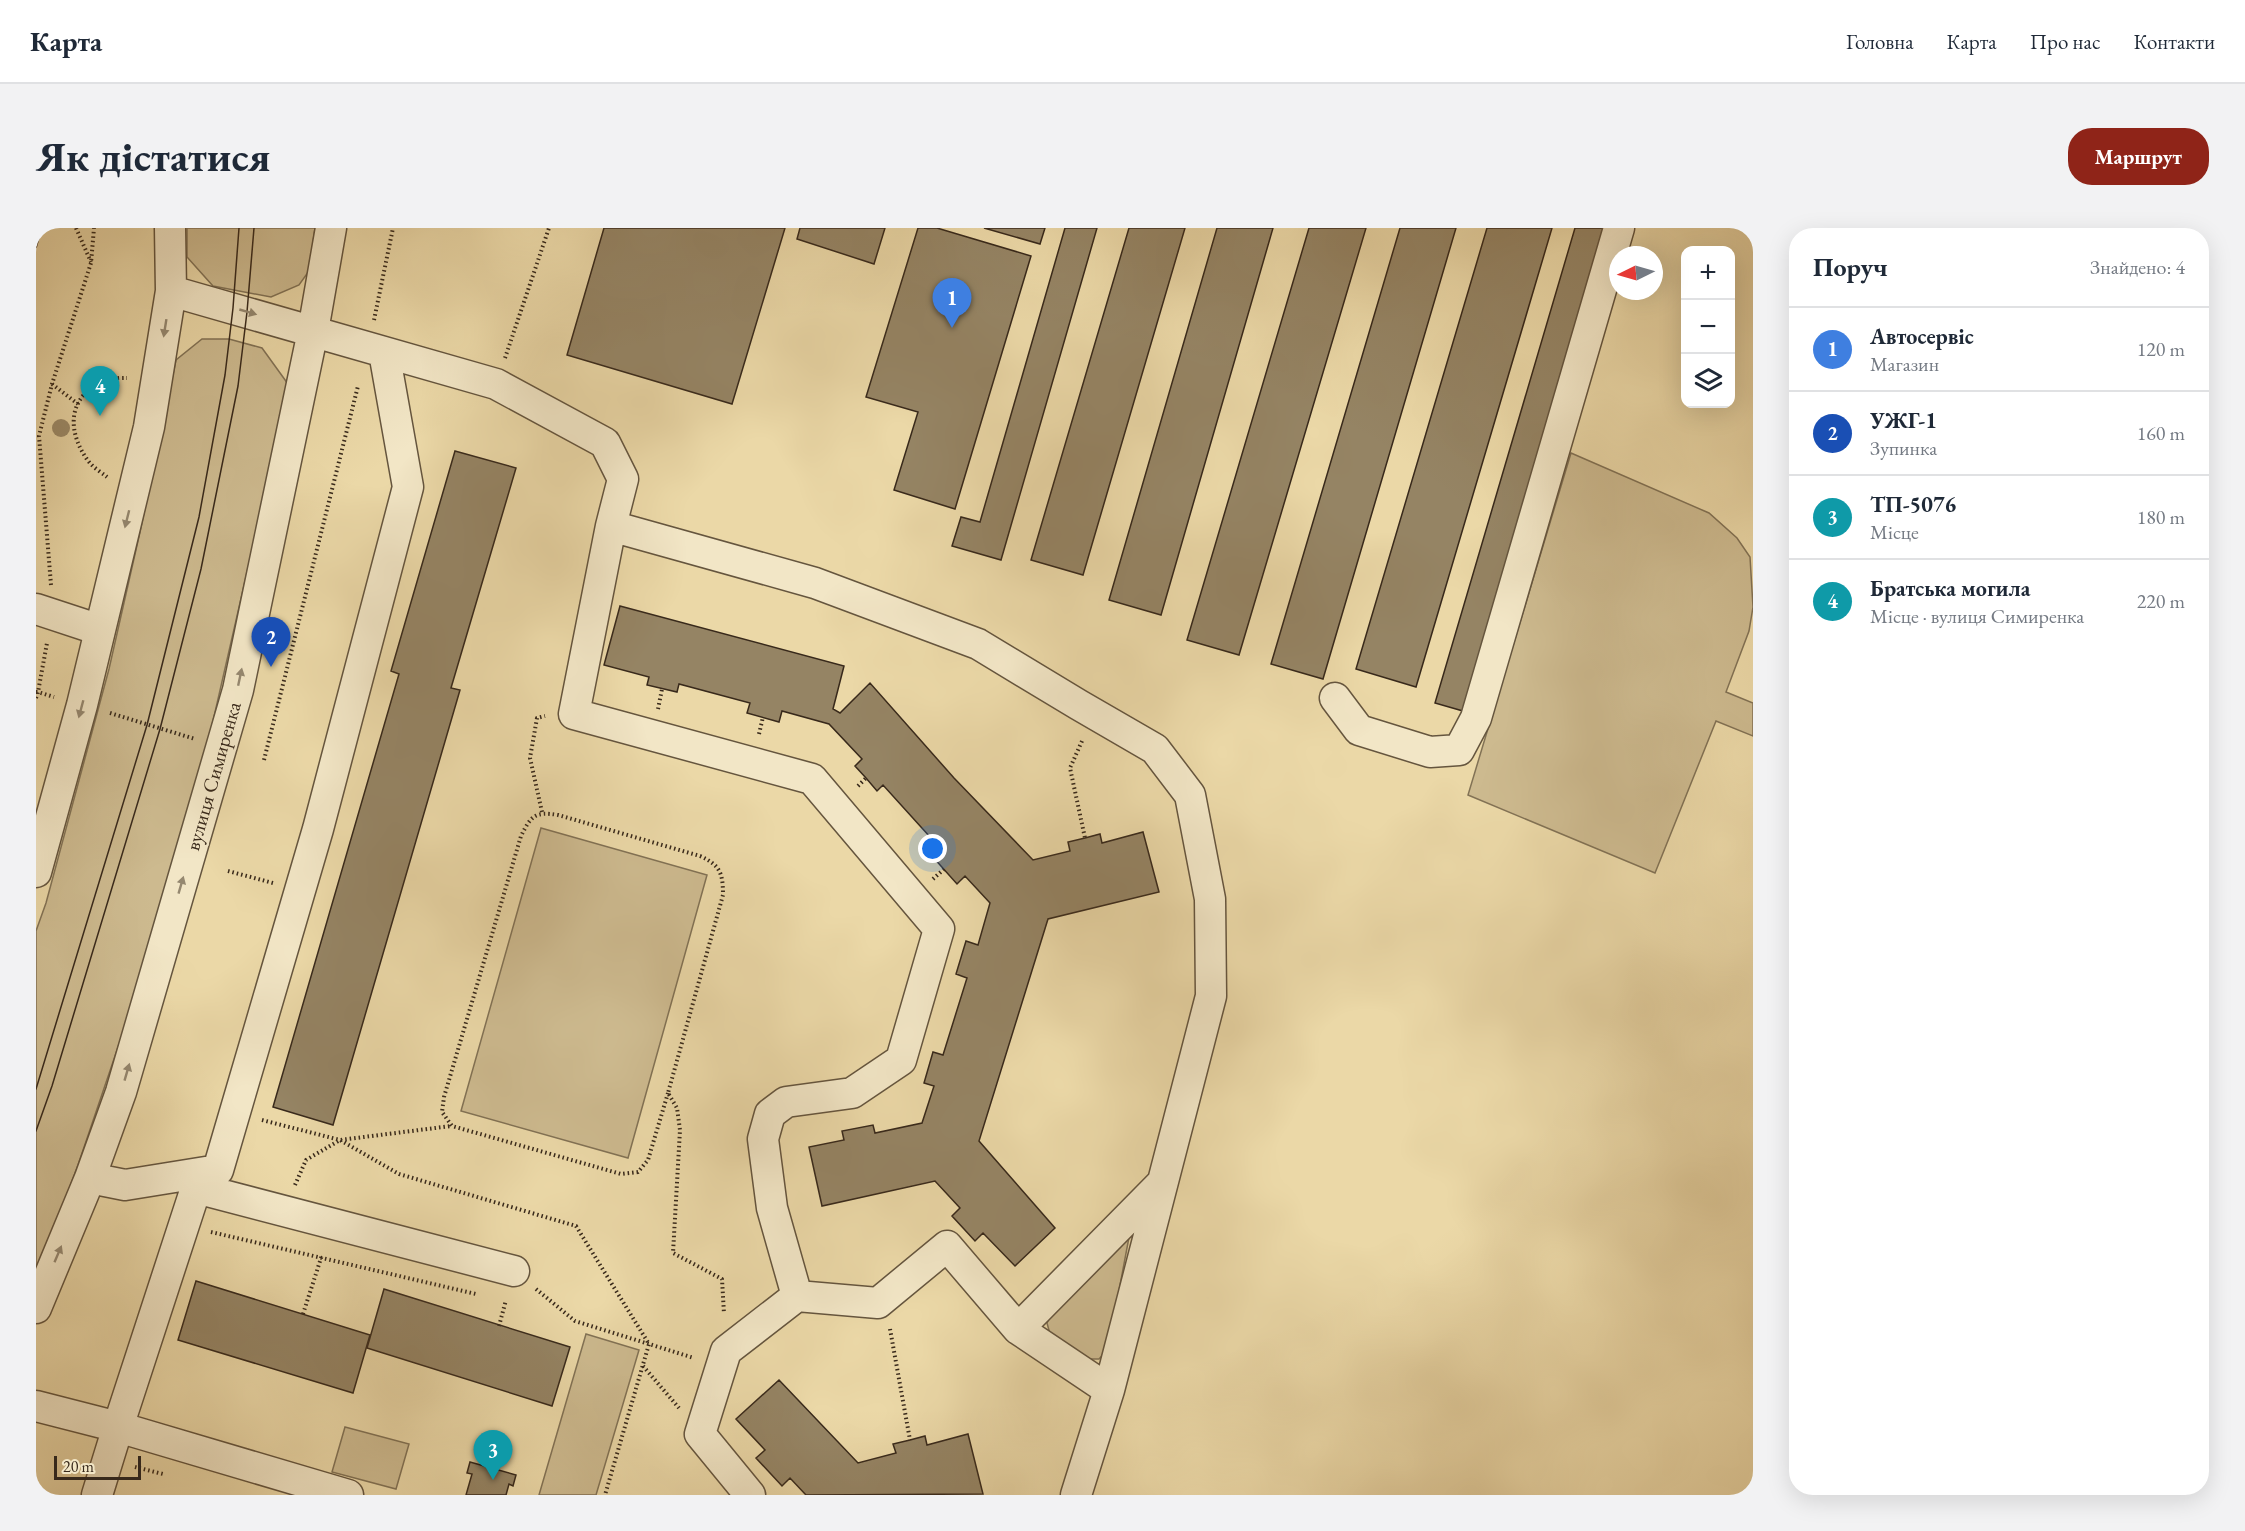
<!DOCTYPE html>
<html lang="uk">
<meta charset="utf-8">
<style>
body{margin:0;font-family:"EB Garamond",serif;background:#f2f2f3;color:#1f2937}
.controls{position:absolute;right:18px;top:18px;display:grid;overflow:hidden;border-radius:12px;box-shadow:0 6px 24px #0002}
.controls button{width:54px;height:54px;display:grid;place-items:center;padding:0;border:0;border-bottom:2px solid #e0e1e3;background:#fff;color:#1f2937;font:30px sans-serif}
.compass{position:absolute;left:1573px;top:18px;width:54px;height:54px;border-radius:50%;background:#fff;box-shadow:0 6px 24px #0002;rotate:265deg}
.scale{position:absolute;left:18px;bottom:15px;width:87px;box-sizing:border-box;padding-left:6px;border:3px solid #38291b;border-top:0;font-size:16px;line-height:21px;white-space:nowrap;color:#38291b;-webkit-text-stroke:4px #f2e6c6;paint-order:stroke}
.you{position:absolute;left:897px;top:621px;width:21px;height:21px;margin:-15px;border:4px solid #fff;border-radius:50%;background:#1a73e8;box-shadow:0 0 0 9px #1a73e833}
.badge{display:grid;place-items:center;width:39px;height:39px;border-radius:50%;background:#8f2418;color:#fff;font-size:20px;font-weight:700}
.pin{position:absolute;translate:-50% -50px;filter:drop-shadow(0 2px 3px #0008)}
.pin::after{content:'';position:absolute;top:32px;width:21px;height:18px;background:inherit;clip-path:polygon(0 0,100% 0,50% 100%)}
.list{margin:0;padding:0;list-style:none}
h2{display:flex;justify-content:space-between;align-items:center;height:78px;margin:0;padding:0 24px;font-size:26px}
h2 small{font-size:20px;font-weight:400;color:#747a83}
.list li{display:grid;grid-template-columns:39px 1fr auto;gap:18px;align-items:center;box-sizing:border-box;height:84px;padding:0 24px;border-top:2px solid #e0e1e3}
.list b{display:block;font-size:22px;white-space:nowrap}
.list p{margin:0;font-size:20px;white-space:nowrap;color:#747a83}
.list em{font-size:20px;font-style:normal;color:#747a83}
.icon{flex:none;width:33px;height:33px;fill:none;stroke:currentColor;stroke-width:2;stroke-linecap:round;stroke-linejoin:round}
.map{position:relative;flex:none;width:1717px;height:1267px;overflow:hidden;border-radius:24px}
header{display:flex;align-items:center;gap:36px;box-sizing:border-box;height:84px;padding:0 30px;background:#fff;border-bottom:2px solid #e0e1e3}
header strong{font-size:28px}
nav{display:flex;gap:33px;margin-inline-start:auto;font-size:21px}
.intro{display:flex;align-items:center;justify-content:space-between;box-sizing:border-box;height:144px;padding:0 36px}
h1{margin:0;font-size:42px}
.button{padding:15px 27px;border-radius:24px;background:#8f2418;color:#fff;font-size:21px;font-weight:700}
main{display:flex;gap:36px;padding:0 36px}
aside{flex:1;background:#fff;border-radius:24px;box-shadow:0 6px 24px #0002}
.map>svg:first-child{display:block}
.green{fill:#cdba8f;stroke:#827255;stroke-width:1.5}
.building{fill:#958464;stroke:#38291b;stroke-width:1.5}
.lines{fill:none;stroke-linecap:round;stroke-linejoin:round}
.minor-casing{stroke:#65553e;stroke-width:33}
.path{stroke:#38291b;stroke-width:4;stroke-dasharray:1.5 3;stroke-linecap:butt}
.minor{stroke:#f2e6c6;stroke-width:30}
.tram{stroke:#38291b;stroke-width:1.5}
.tree{fill:#9d8c6a}
.oneway{fill:#958870}
.labels{text-anchor:middle;dominant-baseline:central;stroke-width:4.5;stroke-linejoin:round;paint-order:stroke}
.street-label{font-size:20px;fill:#38291b;stroke:#f2e6c6}
</style>
<header>
<strong>Карта</strong>
<nav><a>Головна</a><a>Карта</a><a>Про нас</a><a>Контакти</a></nav>
</header>
<div class="intro"><h1>Як дістатися</h1><a class="button">Маршрут</a></div>
<main>
<div class="map">
<svg width="1717" height="1267" viewBox="0 0 1717 1267">
<rect width="100%" height="100%" fill="#ebd8a7"/>
<filter id="stains"><feTurbulence type="fractalNoise" baseFrequency=".00333" numOctaves="4"/><feColorMatrix values="0 0 0 0 .2 0 0 0 0 .09 0 0 0 0 .02 0 0 0 .5 -.17"/></filter>
<radialGradient id="worn" r=".72"><stop offset=".6" stop-color="#630" stop-opacity="0"/><stop offset="1" stop-color="#630" stop-opacity=".3"/></radialGradient>
<!-- green -->
<path class="green" d="M151 0H279L273 43 263 57 235 69 177 58 151 29Z
M166 111H193L226 120 252 156 228 270 169 528 97 775 42 937 0 1049V703L10 675 73 441 104 304 140 132Z
M1535 225 1673 285 1701 310 1714 329 1717 379 1713 403 1690 464 1717 475V508L1680 493 1619 645 1432 567Z
M505 600 671 647 592 930 425 883Z
M1094 1004 1072 1121 1063 1131H1053L1014 1106 1011 1095 1015 1087Z
M550 1106 603 1122 560 1267H503Z
M309 1199 373 1216 360 1261 296 1244Z"/>
<!-- building -->
<path class="building" d="M0 0H6L0 20Z
M568 0H749L696 176 531 127Z
M764 0H849L838 36 761 11Z
M882 0H901L995 28 919 281 858 262 882 184 830 169Z
M948 0H1009L1004 16Z
M1029 0H1061L965 332 916 318 925 289 944 294Z
M1093 0H1149L1047 347 995 332Z
M1181 0H1237L1125 387 1073 372Z
M1273 0H1330L1203 427 1151 412Z
M1364 0H1420L1287 451 1235 436Z
M1451 0H1516L1380 459 1320 441Z
M1539 0H1569L1427 483 1399 475Z
M419 223 480 240 415 460 424 462 297 897 237 879 363 446 355 443Z
M584 378 808 438 797 481 804 485 834 455 918 550 997 632 1034 623 1032 614 1049 610 1064 606 1066 615 1107 604 1123 664 1012 691 943 913 1019 1000 979 1038 947 1005 939 1013 928 1001 916 988 924 980 899 953 786 978 773 919 808 912 806 903 837 897 839 905 886 895 898 858 888 855 897 824 907 827 931 750 920 746 930 713 942 717 954 675 929 648 921 656 896 628 904 620 847 557 841 563 830 550 819 538 826 531 793 496 746 483 743 494 711 485 714 475 643 456 641 464 611 457 613 449 568 437Z
M160 1053 334 1107 317 1165 142 1112Z
M348 1061 534 1119 516 1178 331 1120Z
M743 1152 822 1235 860 1225 857 1216 874 1212 889 1208 891 1217 932 1206 947 1266 770 1267 754 1250 746 1258 720 1230 729 1222 700 1191Z
M434 1234 480 1247 477 1258 473 1256 470 1267H430L436 1246 431 1245Z"/>
<g class="lines">
<defs>
<path id="minor" d="M135 63 460 156 569 215 587 251 575 298 779 355 942 416 1043 477 1119 521 1154 567 1174 671 1175 768 1073 1162 1040 1267
M575 298 538 486 776 551 903 701 865 832 816 865 750 874 734 886 727 911 736 980 761 1068 690 1123 664 1206 714 1267
M0 381 64 402
M1299 470 1323 502 1394 524 1423 522 1440 490 1583 0
M0 644 46 477 113 199 135 63 134 0
M54 950 89 957 182 942 282 601 372 259 348 124
M761 1068 842 1075 911 1018 982 1101 1073 1162
M0 1080 54 950 85 864 202 462 277 103 295 0
M982 1101 1125 956
M0 1178 82 1199 61 1267
M312 1267 82 1199 160 960 478 1043"/>
</defs>
<!-- minor casing -->
<use href="#minor" class="minor-casing"/>
<!-- path -->
<path class="path" d="M40 0 55 34
M338 92 357 0
M469 130 513 0
M16 156 42 176
M71 249C66 245 58 240 53 234 31 205 30 169 68 153 74 150 84 150 91 150
M15 357 3 208 16 156 55 35 58 0
M0 464H2L11 415
M0 470 2 464 18 469
M622 481 626 461
M74 485 159 511
M723 506 727 489
M1046 513 1034 540 1049 610
M228 532 322 158
M822 558 830 550
M506 584 494 530 501 490 509 488
M192 643 237 655
M897 651 908 641
M632 865 612 932 602 944 585 946 416 898 406 884 408 869 485 608C495 588 499 583 522 587L664 628C684 637 687 645 687 667L632 865 641 880 644 902 637 1025 686 1051 688 1086
M226 892 304 912 363 946 540 998 613 1116 569 1267
M259 957 270 932 304 912 415 898
M175 1004 440 1066
M500 1061 539 1093 658 1130
M267 1086 286 1027
M463 1098 470 1072
M854 1101 874 1212
M607 1138 643 1180
M99 1239 127 1246"/>
<!-- minor -->
<use href="#minor" class="minor"/>
<!-- tram -->
<path class="tram" d="M0 861 111 497 163 289 189 147 197 80 203 0
M0 903 16 858 124 501 165 341 202 158 211 84 218 0"/>
</g>
<!-- trees -->
<circle class="tree" cx="25" cy="200" r="9"/>
<!-- one-way arrows -->
<defs><path id="oneway-solid" d="M-6-.8H1V-3.2L6.5 0L1 3.2V.8H-6Z" transform="scale(1.5)"/></defs>
<g class="oneway">
<use href="#oneway-solid" transform="translate(212 84) rotate(16)"/>
<use href="#oneway-solid" transform="translate(129 100) rotate(99)"/>
<use href="#oneway-solid" transform="translate(91 291) rotate(104)"/>
<use href="#oneway-solid" transform="translate(204 449) rotate(-78)"/>
<use href="#oneway-solid" transform="translate(45 481) rotate(105)"/>
<use href="#oneway-solid" transform="translate(145 657) rotate(-74)"/>
<use href="#oneway-solid" transform="translate(91 844) rotate(-74)"/>
<use href="#oneway-solid" transform="translate(22 1026) rotate(-67)"/>
</g>
<g class="labels">
<!-- street labels -->
<g class="street-label">
<text transform="translate(177 548) rotate(-74)">вулиця Симиренка</text>
</g>
</g>
<rect width="100%" height="100%" filter="url(#stains)"/>
<rect width="100%" height="100%" fill="url(#worn)"/>
</svg>
<div class="controls">
<button>+</button>
<button>−</button>
<button><svg class="icon" aria-label="layers" viewBox="0 0 24 24"><path d="M12 4l9 5-9 5-9-5zM3 14l9 5 9-5"/></svg></button>
</div>
<svg class="compass" viewBox="-18 -18 36 36"><path d="M0-13l5 13h-10z" fill="#e53935"/><path d="M0 13l5-13h-10z" fill="#747a83"/></svg>
<div class="scale">20 m</div>
<div class="you"></div>
<div class="pin badge" style="left:916px;top:100px;background:#3f7fe0">1</div>
<div class="pin badge" style="left:235px;top:439px;background:#1a4fb4">2</div>
<div class="pin badge" style="left:457px;top:1252px;background:#0f9aa8">3</div>
<div class="pin badge" style="left:64px;top:188px;background:#0f9aa8">4</div>
</div>
<aside>
<h2>Поруч<small>Знайдено: 4</small></h2>
<ul class="list">
<li><span class="badge" style="background:#3f7fe0">1</span><div><b>Автосервіс</b><p>Магазин</p></div><em>120 m</em></li>
<li><span class="badge" style="background:#1a4fb4">2</span><div><b>УЖГ-1</b><p>Зупинка</p></div><em>160 m</em></li>
<li><span class="badge" style="background:#0f9aa8">3</span><div><b>ТП-5076</b><p>Місце</p></div><em>180 m</em></li>
<li><span class="badge" style="background:#0f9aa8">4</span><div><b>Братська могила</b><p>Місце · вулиця Симиренка</p></div><em>220 m</em></li>
</ul>
</aside>
</main>
